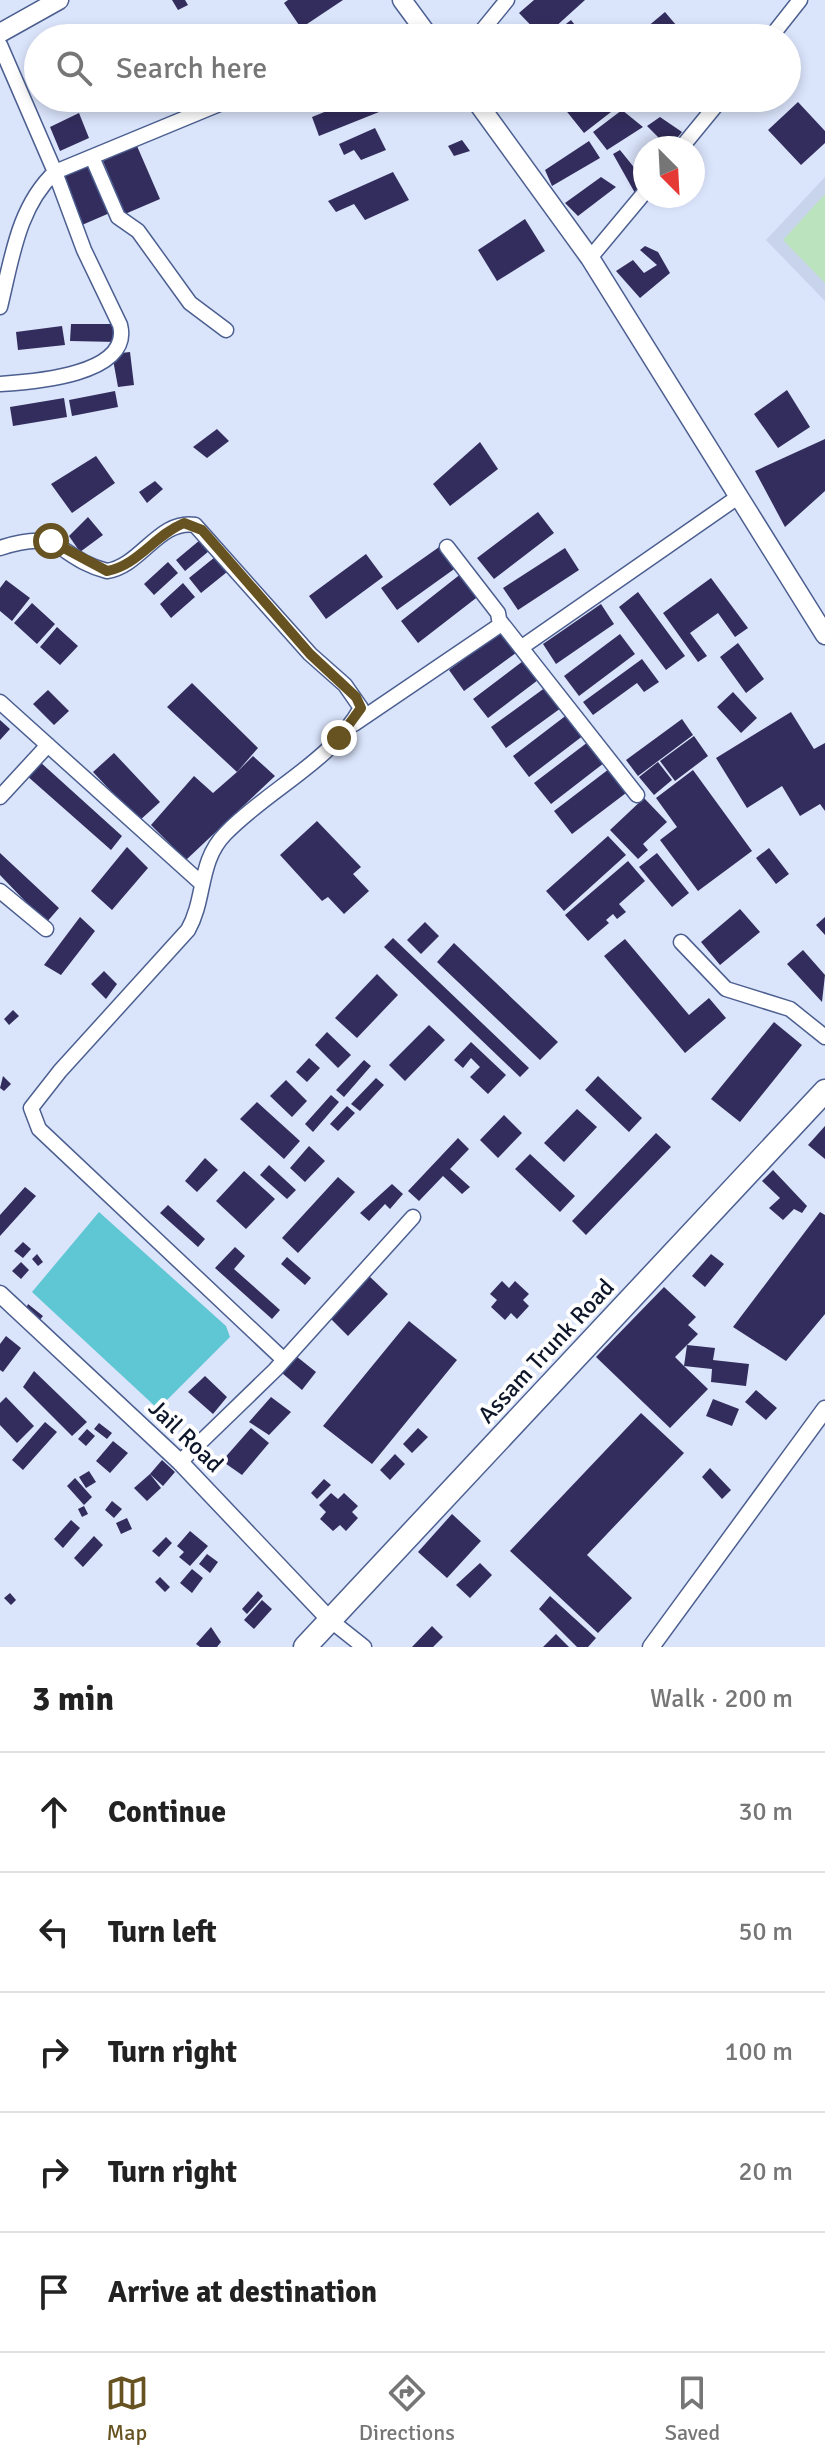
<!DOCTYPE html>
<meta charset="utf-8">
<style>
body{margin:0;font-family:Signika,sans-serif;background:#f6f6f6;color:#222}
.compass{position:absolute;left:633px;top:136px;width:72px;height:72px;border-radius:50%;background:#fff;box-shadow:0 4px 12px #0003;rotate:156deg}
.stop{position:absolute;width:24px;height:24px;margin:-18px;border:6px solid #675321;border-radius:50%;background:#fff}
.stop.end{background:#675321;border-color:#fff;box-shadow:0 2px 8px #0008}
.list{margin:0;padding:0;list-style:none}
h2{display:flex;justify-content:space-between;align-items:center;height:104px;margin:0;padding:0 32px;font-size:34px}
h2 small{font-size:26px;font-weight:400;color:#767676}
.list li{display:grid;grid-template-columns:52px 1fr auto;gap:24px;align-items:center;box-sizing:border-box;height:120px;padding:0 32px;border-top:2px solid #e0e0e0}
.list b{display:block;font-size:30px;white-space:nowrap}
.list em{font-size:26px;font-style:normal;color:#767676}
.icon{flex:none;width:44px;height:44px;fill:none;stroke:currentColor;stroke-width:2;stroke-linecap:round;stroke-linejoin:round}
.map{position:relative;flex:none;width:825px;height:1647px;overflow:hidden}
.search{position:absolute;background:#fff;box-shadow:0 4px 12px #0003;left:24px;right:24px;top:24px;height:88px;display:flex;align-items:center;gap:20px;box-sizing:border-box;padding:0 28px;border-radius:44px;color:#767676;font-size:30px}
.sheet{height:704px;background:#fff}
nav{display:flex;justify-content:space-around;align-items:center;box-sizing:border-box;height:112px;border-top:2px solid #e0e0e0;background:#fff;font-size:22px;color:#767676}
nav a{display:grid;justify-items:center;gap:4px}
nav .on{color:#675321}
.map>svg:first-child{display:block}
.built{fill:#c8d3ec}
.green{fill:#bbe3be}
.water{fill:#5fc6d3}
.building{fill:#332d5d;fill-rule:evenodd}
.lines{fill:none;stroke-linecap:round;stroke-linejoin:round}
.minor-casing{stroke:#4c5f90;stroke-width:17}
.tertiary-casing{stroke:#4c5f90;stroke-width:19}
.secondary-casing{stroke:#4c5f90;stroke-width:21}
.primary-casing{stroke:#4c5f90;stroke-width:25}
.minor{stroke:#fff;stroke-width:14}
.tertiary{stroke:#fff;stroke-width:16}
.secondary{stroke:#fff;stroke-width:18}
.primary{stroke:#fff;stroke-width:22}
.route{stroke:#675321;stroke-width:10}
.labels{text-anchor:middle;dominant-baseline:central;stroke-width:8;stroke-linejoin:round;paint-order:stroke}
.street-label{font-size:24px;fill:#0e1629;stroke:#fff}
</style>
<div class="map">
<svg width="825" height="1647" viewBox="0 0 825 1647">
<rect width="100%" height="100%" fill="#dae4fb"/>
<!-- built -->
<path class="built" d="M825 177V301L766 240Z"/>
<!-- green -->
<path class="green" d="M825 194V283L783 240Z"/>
<!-- water -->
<path class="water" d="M99 1212 226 1326 230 1337 158 1409 32 1292Z"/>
<!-- building -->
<path class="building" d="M172 0H185L188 5 178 10Z
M288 0H343L301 28 284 3Z
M534 0H585L543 38 519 13Z
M665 12 682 32 675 38H634Z
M571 20 585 38H548Z
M359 98H379L384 110 319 136 312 117Z
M556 98H629L584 133Z
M661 98H680L668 108Z
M798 102 825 131V143L801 165 768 130Z
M622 110 643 127 607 150 593 132Z
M79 113 89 138 60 151 50 127Z
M660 117 682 132 669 148 647 126Z
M375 128 386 150 361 160 354 150 344 155 339 144Z
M462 140 470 151 454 156 448 146Z
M589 141 600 158 552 186 545 170Z
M137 146 160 199 125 214 103 161Z
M620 150 645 181 635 193 613 154Z
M91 164 112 212 82 225 60 177Z
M393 172 409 200 365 220 354 204 336 212 328 201Z
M601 177 616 187 578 216 565 203Z
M525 219 545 251 497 281 478 250Z
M645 246 658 252 670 273 640 298 616 271 633 260 644 273 657 265 640 250Z
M71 324H117V342L70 341Z
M62 326 65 345 18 350 16 332Z
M130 352 134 385 118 387 112 354Z
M787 390 810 427 778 448 754 414Z
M115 391 118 407 72 416 69 400Z
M64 398 67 417 13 426 10 407Z
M217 429 229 441 207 458 193 447Z
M825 439V491L785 527 755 471Z
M480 442 498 469 450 506 433 484Z
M96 456 115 483 72 513 51 484Z
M155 481 163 489 147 503 139 492Z
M538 512 554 533 494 579 477 558Z
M88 517 103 535 80 552 69 536Z
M200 540 209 551 185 571 176 560Z
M442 545 457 567 397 610 381 588Z
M565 548 579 570 518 610 503 588Z
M366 554 383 577 326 619 309 596Z
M215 557 227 572 201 593 189 578Z
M168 562 178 573 154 595 144 584Z
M462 573 480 595 418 643 401 621Z
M711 578 748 628 735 637 718 613 690 633 707 656 698 662 663 613Z
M6 580 30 598 12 621 0 611V588Z
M183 583 195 597 171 618 160 604Z
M638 592 685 656 666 670 619 607Z
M32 603 55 624 37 644 14 623Z
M601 604 614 624 556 664 543 644Z
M57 627 78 646 60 665 40 647Z
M505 629 520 650 464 691 449 670Z
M620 634 635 654 579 696 564 676Z
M738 643 764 679 746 693 720 657Z
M527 658 542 677 488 718 473 699Z
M642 659 659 682 644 692 637 683 593 715 583 702Z
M192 683 258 748 237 772 253 756 275 776 186 860 151 825 194 776 213 793 237 772 167 707Z
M546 687 561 708 506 748 491 727Z
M48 690 69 711 54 725 33 704Z
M733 692 757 718 741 733 717 707Z
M791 712 814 749 825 743V811L820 804 800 816 782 786 747 808 716 758Z
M568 714 584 735 529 777 513 756Z
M682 719 693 735 638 776 626 760Z
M0 720 10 729 0 740Z
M694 736 708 756 675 781 660 761Z
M588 742 604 763 551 804 534 783Z
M114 753 160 802 139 821 93 772Z
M39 761 122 836 111 850 26 775Z
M658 762 672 780 654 795 639 777Z
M609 769 626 793 572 834 554 811Z
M693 770 752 851 698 891 660 840 677 827 656 798Z
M644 798 667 822 643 844 648 850 638 859 610 830Z
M317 821 361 867 353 874 369 891 344 914 328 897 322 901 280 855Z
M608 836 626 855 564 911 546 891Z
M127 847 148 868 112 910 91 891Z
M769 848 789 874 776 884 756 858Z
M0 853 59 908 46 923 0 875Z
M657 853 689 893 672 907 639 867Z
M628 861 645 881 619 904 626 912 617 919 613 914 606 920 609 923 588 941 565 915Z
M740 909 760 932 720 965 701 942Z
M80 917 95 931 61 975 44 965Z
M825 917V935L816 925Z
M425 922 439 936 421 954 407 940Z
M393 938 529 1068 520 1077 384 947Z
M625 939 689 1015 709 998 726 1018 685 1053 604 956Z
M454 943 558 1042 540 1060 437 962Z
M803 950 825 975 822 1002 787 964Z
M104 971 117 984 106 999 91 984Z
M377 974 398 995 357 1038 335 1018Z
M13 1010 19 1016 9 1025 4 1019Z
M774 1022 802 1045 740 1122 711 1099Z
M429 1025 445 1040 405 1081 389 1065Z
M327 1032 351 1055 338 1068 315 1045Z
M471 1042 506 1075 488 1094 470 1077 480 1067 471 1058 463 1068 454 1060Z
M309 1058 320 1068 307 1082 296 1072Z
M364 1060 371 1066 344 1097 336 1090Z
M3 1076 11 1084 4 1091 0 1088Z
M598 1076 642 1118 629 1132 585 1090Z
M376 1078 384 1085 360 1111 351 1104Z
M286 1080 307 1101 292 1117 270 1096Z
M331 1095 339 1102 313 1132 305 1124Z
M257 1102 300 1141 284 1159 240 1119Z
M347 1106 355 1113 338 1131 330 1124Z
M577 1109 597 1127 564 1162 544 1143Z
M504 1115 522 1133 498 1158 480 1140Z
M825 1126V1159L808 1145Z
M656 1133 671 1147 586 1235 572 1221Z
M458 1138 469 1149 450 1169 470 1187 462 1194 443 1176 419 1201 408 1191Z
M309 1146 325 1161 305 1182 290 1168Z
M530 1154 575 1196 560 1212 515 1169Z
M205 1158 218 1170 197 1192 185 1181Z
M269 1165 296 1190 287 1199 260 1175Z
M773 1170 807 1206 802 1213 794 1209 783 1220 769 1208 780 1198 762 1181Z
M244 1171 275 1199 246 1229 216 1201Z
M338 1177 355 1192 298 1253 282 1238Z
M392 1184 403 1194 390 1209 385 1204 369 1221 360 1213Z
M25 1187 36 1196 0 1236V1215Z
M168 1205 205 1239 198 1247 160 1213Z
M820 1212 825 1215V1314L786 1361 733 1327Z
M23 1242 31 1249 23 1258 14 1251Z
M235 1247 245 1256 234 1269 280 1310 272 1319 215 1268Z
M37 1254 43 1262 38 1266 32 1259Z
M711 1254 724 1264 705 1287 692 1276Z
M287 1257 311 1278 305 1285 281 1264Z
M21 1262 29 1270 21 1279 12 1271Z
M369 1276 388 1294 348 1336 330 1318Z
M502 1281 509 1288 515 1281 529 1294 523 1300 529 1306 517 1319 511 1313 505 1320 491 1307 497 1300 490 1294Z
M664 1287 696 1317 688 1325 698 1334 687 1345 715 1348 713 1360 749 1364 746 1386 711 1382 712 1369 684 1366 708 1389 670 1428 596 1357ZM687 1345 684 1366 675 1357Z
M28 1304 43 1316 38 1322 25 1311Z
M409 1321 457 1360 372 1464 323 1426Z
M6 1336 21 1348 3 1372 0 1370V1344Z
M296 1356 316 1372 302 1390 282 1373Z
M34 1371 87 1422 72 1436 23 1387Z
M205 1376 227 1397 213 1414 188 1392Z
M756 1390 777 1408 766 1420 745 1402Z
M6 1397 34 1426 17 1443 0 1425V1403Z
M271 1397 291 1412 269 1435 249 1422Z
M713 1399 739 1409 732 1426 706 1416Z
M641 1413 684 1453 587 1555 632 1598 598 1633 510 1551Z
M45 1422 57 1432 23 1470 12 1460Z
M99 1423 112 1433 107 1439 94 1429Z
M251 1428 269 1443 242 1475 222 1461Z
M418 1428 428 1437 412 1453 403 1444Z
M87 1429 95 1436 86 1446 78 1439Z
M113 1441 128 1453 110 1473 96 1461Z
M395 1454 405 1464 390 1480 380 1470Z
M162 1460 175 1472 163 1486 150 1474Z
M710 1468 731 1490 722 1499 702 1477Z
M89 1471 96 1482 86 1488 79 1477Z
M150 1474 161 1488 147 1501 134 1488Z
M75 1478 92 1497 84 1505 67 1486Z
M324 1479 331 1485 317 1499 311 1493Z
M331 1493 338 1499 344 1493 358 1506 352 1512 358 1518 346 1531 340 1525 333 1531 320 1519 326 1512 319 1505Z
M112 1501 122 1509 114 1518 105 1510Z
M84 1506 88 1514 82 1517 78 1509Z
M452 1514 481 1541 447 1578 418 1552Z
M127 1518 132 1529 121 1534 116 1523Z
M71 1520 80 1528 63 1548 54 1539Z
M190 1531 208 1546 190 1566 179 1557 184 1552 177 1546Z
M94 1536 103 1545 83 1567 74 1558Z
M166 1537 172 1543 159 1557 152 1551Z
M207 1554 218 1562 210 1573 199 1564Z
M480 1563 492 1575 470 1598 456 1585Z
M192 1569 203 1578 192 1593 180 1583Z
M160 1577 170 1587 165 1592 155 1582Z
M258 1591 263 1596 247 1614 242 1609Z
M10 1593 16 1600 11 1605 4 1598Z
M550 1596 596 1638 588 1647H577L539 1609Z
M262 1600 272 1609 254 1629 244 1620Z
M432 1626 443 1637 433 1647H412Z
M211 1627 221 1642 217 1647H200L196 1644Z
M556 1634 569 1647H543Z"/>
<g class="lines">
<defs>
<path id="minor" d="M476 38 507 0
M770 38 800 0
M0 45 55 172 234 98
M681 148 722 98
M92 157 118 217 138 231 190 303 226 330
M590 258 645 192
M0 307C12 258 18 207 55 172L84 250 120 325C133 375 32 382 0 384
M0 548C65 527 55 557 107 571 141 566 159 519 195 525L310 654 345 685 361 708C331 762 267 790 225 834 198 862 206 898 188 930L60 1071 31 1108 39 1129 284 1360
M500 621 637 795
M522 647 738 497
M0 702 201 883
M354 724 500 625 498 613 447 547
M0 797 48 745
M0 891 46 929
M681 942 726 989 790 1009 825 1037
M180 1462 275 1370 413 1217
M330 1620 364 1647"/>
<path id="tertiary" d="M0 1294 180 1462 330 1620
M651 1647 825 1409"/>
<path id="secondary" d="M402 0 430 38
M0 33 59 0
M474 98 590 258 825 635"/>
<path id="primary" d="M305 1647 825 1091"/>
</defs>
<!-- minor casing -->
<use href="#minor" class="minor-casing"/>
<!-- tertiary casing -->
<use href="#tertiary" class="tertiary-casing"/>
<!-- secondary casing -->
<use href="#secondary" class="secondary-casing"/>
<!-- primary casing -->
<use href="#primary" class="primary-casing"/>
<!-- minor -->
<use href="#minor" class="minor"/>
<!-- tertiary -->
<use href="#tertiary" class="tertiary"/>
<!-- secondary -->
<use href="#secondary" class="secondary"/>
<!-- primary -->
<use href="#primary" class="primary"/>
</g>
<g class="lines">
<!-- route -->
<path class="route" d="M51 541 107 571C137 566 155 535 184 523L202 530 310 654 356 697 361 708 339 738"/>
</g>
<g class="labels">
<!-- street labels -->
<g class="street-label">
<text transform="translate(546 1351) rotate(-47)">Assam Trunk Road</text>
<text transform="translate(186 1436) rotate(44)">Jail Road</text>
</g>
</g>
</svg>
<svg class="compass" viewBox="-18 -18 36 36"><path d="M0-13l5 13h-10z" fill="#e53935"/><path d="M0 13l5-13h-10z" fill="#767676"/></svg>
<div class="stop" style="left:51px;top:541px"></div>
<div class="stop end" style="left:339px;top:738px"></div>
<div class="search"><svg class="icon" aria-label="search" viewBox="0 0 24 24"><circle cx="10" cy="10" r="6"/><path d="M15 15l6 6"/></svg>Search here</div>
</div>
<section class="sheet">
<h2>3 min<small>Walk · 200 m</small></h2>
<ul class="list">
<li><svg class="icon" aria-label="ahead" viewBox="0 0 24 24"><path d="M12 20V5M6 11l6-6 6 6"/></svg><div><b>Continue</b></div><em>30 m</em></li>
<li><svg class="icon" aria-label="left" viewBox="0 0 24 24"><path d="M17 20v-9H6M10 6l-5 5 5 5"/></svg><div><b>Turn left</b></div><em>50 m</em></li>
<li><svg class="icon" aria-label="right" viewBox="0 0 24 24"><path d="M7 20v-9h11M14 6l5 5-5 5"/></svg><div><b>Turn right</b></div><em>100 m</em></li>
<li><svg class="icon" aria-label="right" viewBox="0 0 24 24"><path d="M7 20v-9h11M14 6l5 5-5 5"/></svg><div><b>Turn right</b></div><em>20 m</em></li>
<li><svg class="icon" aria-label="arrive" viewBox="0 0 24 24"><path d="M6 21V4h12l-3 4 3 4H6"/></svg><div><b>Arrive at destination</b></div></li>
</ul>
</section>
<nav>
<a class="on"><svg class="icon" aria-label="map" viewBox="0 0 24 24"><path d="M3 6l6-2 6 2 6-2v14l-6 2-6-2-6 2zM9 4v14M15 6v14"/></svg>Map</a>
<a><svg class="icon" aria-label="directions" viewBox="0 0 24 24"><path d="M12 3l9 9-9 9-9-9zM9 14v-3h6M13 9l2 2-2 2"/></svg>Directions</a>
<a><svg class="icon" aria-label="saved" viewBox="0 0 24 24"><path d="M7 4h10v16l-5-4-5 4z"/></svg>Saved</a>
</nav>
